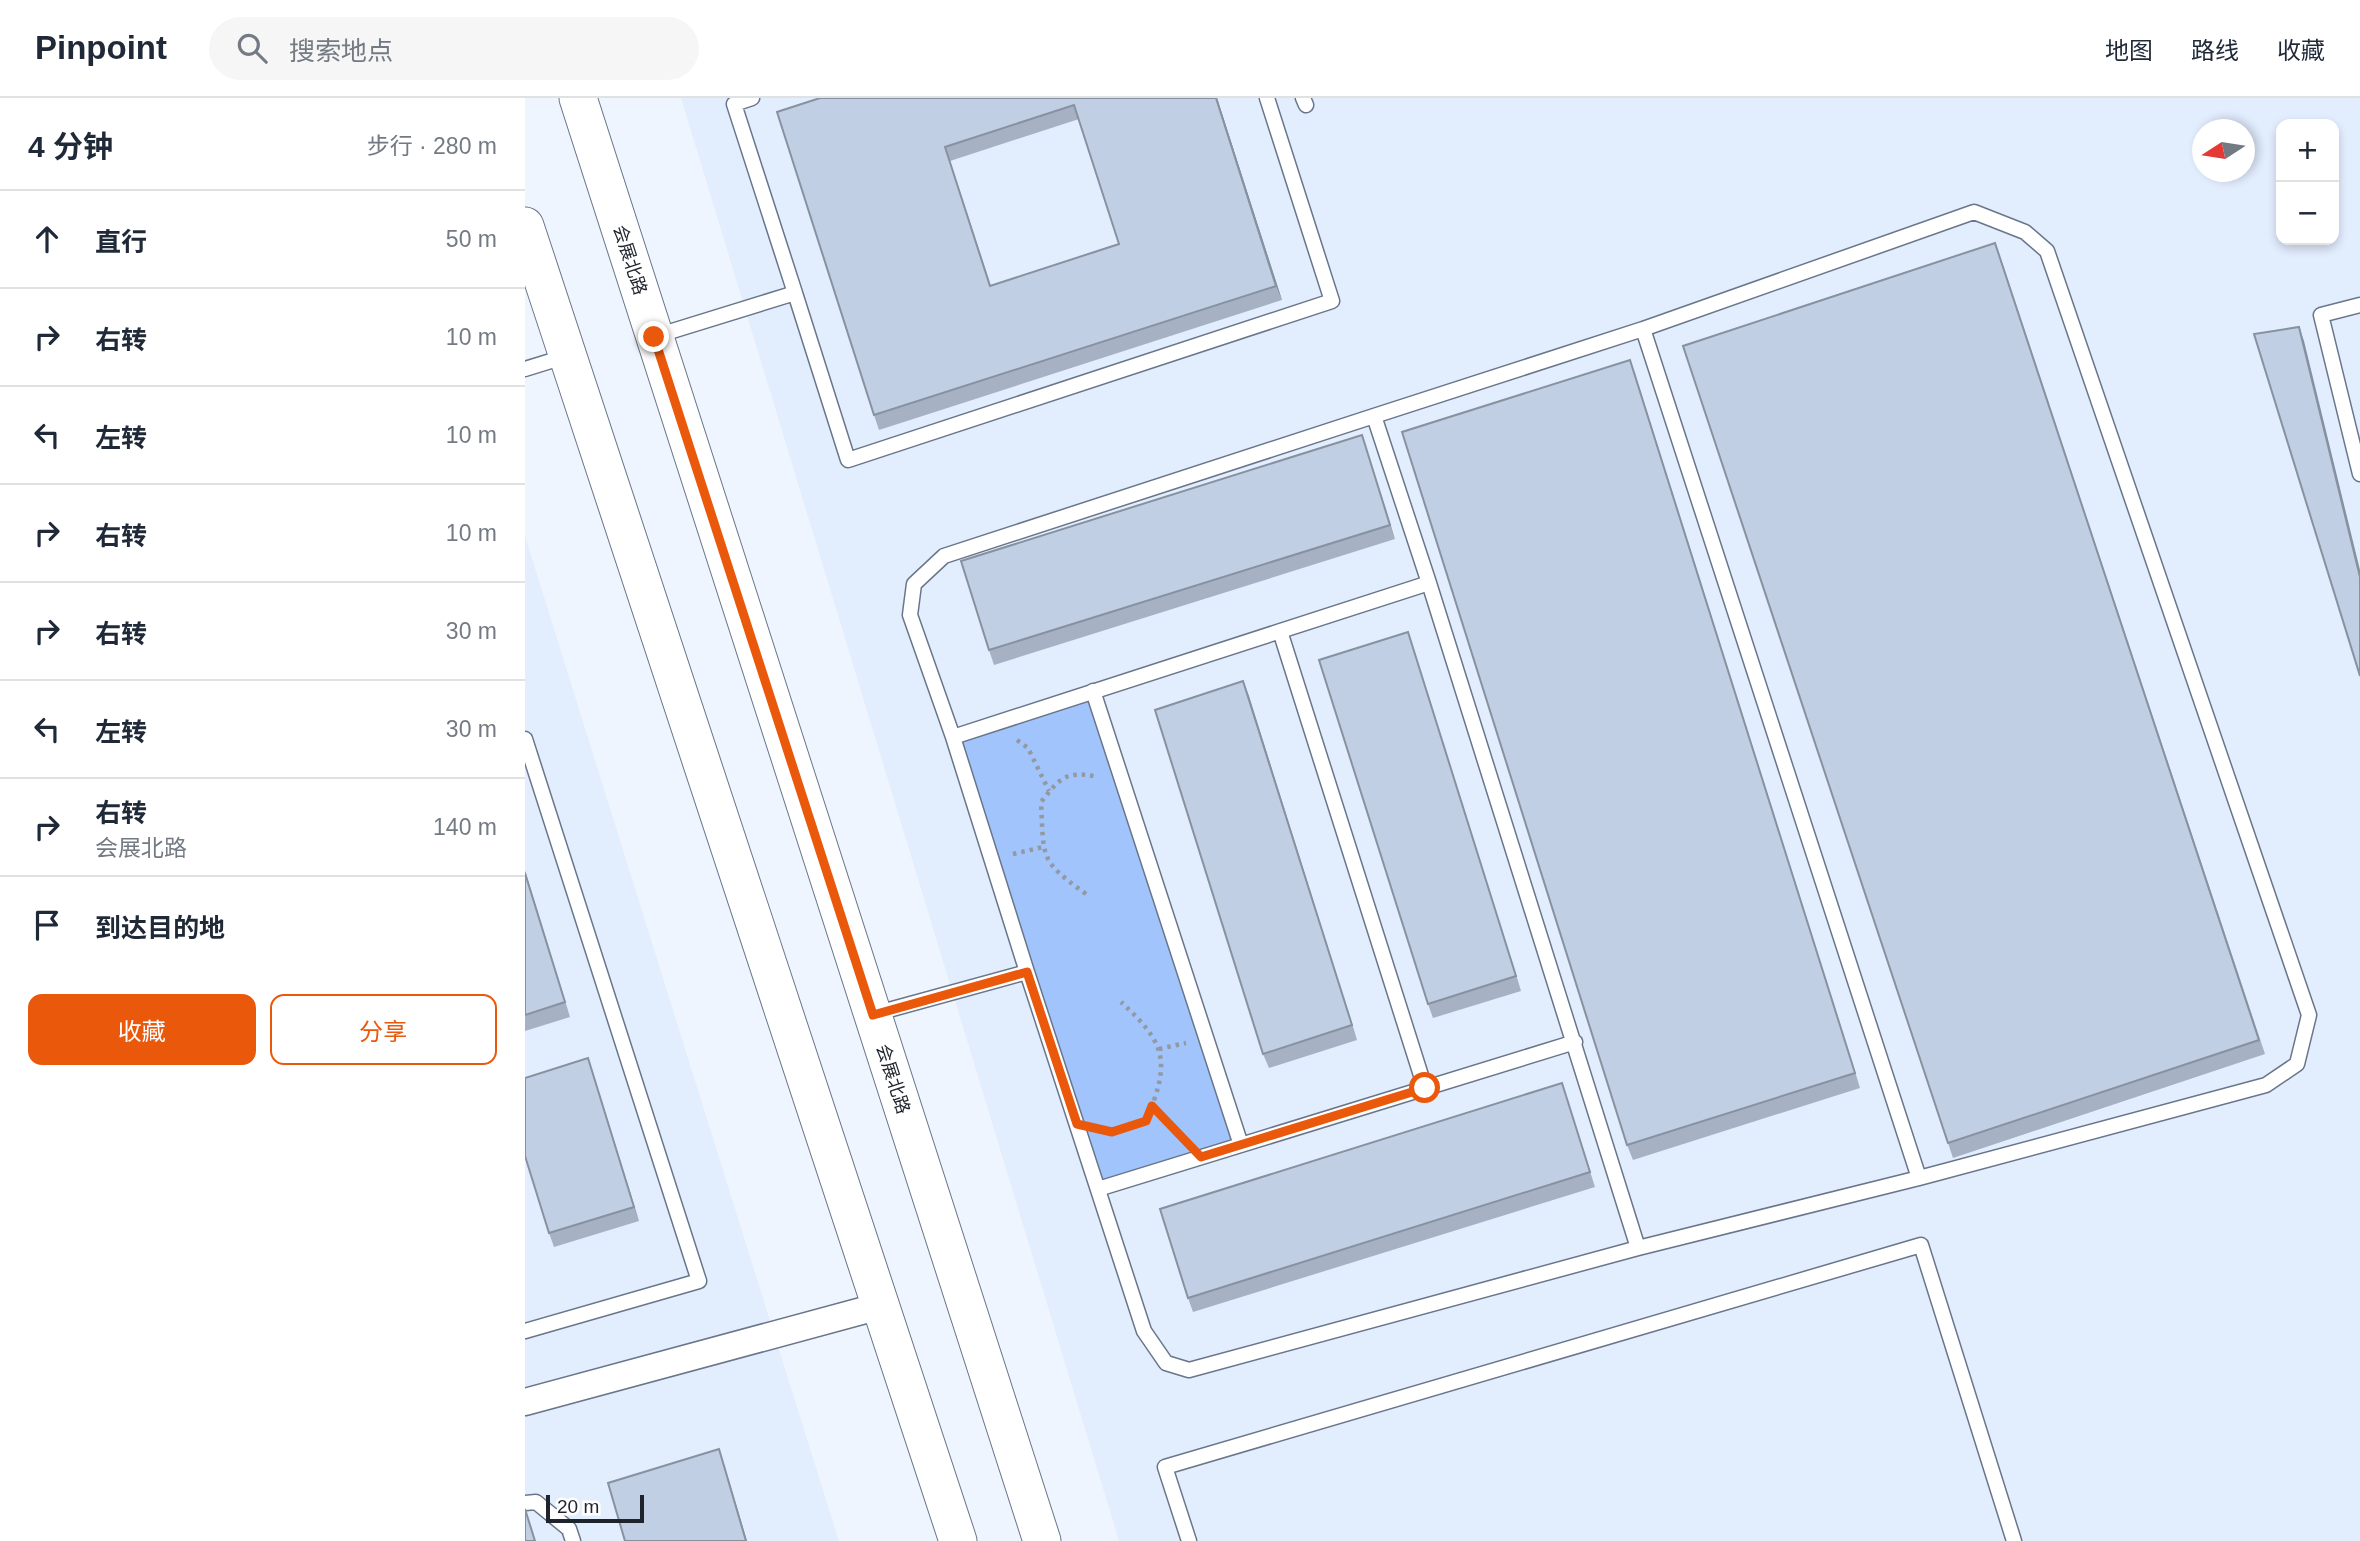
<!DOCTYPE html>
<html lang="zh">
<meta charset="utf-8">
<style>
body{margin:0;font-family:Arial,"Noto Sans SC",sans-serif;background:#f6f6f7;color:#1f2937}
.controls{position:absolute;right:21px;top:21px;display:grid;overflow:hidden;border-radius:14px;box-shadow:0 4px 10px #0003}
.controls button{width:63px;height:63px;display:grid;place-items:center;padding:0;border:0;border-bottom:2px solid #e0e1e3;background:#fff;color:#1f2937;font:35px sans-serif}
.compass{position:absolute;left:1667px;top:21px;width:63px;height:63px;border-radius:50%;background:#fff;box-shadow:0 4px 10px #0003;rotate:258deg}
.scale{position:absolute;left:21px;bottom:18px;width:98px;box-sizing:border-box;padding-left:7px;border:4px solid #1f242c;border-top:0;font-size:19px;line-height:24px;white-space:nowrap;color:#1f242c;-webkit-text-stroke:5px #fff;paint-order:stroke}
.stop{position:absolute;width:21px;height:21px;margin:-16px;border:5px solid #ea580c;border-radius:50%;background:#fff}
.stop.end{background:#ea580c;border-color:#fff;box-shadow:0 2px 7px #0008}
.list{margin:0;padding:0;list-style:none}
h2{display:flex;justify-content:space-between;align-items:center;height:91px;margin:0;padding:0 28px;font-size:30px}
h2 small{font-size:23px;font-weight:400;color:#747a83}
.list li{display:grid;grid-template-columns:46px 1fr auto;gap:21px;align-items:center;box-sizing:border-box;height:98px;padding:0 28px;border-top:2px solid #e0e1e3}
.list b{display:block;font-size:26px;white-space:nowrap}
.list p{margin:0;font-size:23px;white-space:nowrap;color:#747a83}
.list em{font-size:23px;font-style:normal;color:#747a83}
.actions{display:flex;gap:14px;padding:21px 28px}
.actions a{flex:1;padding:16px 0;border:2px solid #ea580c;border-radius:14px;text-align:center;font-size:24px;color:#ea580c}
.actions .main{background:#ea580c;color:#fff}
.icon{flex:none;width:38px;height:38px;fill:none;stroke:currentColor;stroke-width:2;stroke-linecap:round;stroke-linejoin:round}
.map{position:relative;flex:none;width:1835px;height:1443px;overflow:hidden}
header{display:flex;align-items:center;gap:42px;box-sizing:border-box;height:98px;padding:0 35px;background:#fff;border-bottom:2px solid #e0e1e3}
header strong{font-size:33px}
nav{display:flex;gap:38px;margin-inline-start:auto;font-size:24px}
.search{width:490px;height:63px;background:#f6f6f7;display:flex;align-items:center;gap:18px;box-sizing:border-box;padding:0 24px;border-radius:38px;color:#747a83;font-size:26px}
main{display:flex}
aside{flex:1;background:#fff}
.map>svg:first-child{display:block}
.built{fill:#e2edfe;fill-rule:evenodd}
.green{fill:#a1c4fc}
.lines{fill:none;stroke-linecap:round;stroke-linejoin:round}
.lane-casing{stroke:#697689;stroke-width:17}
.street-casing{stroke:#697689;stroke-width:29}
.secondary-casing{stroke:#697689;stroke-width:39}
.path{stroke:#9398a1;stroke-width:4.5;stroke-dasharray:3.5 5;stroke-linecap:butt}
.lane{stroke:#fff;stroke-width:14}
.street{stroke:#fff;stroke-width:26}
.secondary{stroke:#fff;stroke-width:37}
.wall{fill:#a6b2c4;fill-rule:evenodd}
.shaded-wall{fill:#8791a0}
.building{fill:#c1cfe4;stroke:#8791a0;stroke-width:2;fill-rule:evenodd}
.route{stroke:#ea580c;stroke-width:9}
.labels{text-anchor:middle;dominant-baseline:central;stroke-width:7;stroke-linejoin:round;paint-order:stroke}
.street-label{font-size:18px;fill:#1f242c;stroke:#fff}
</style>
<header>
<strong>Pinpoint</strong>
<div class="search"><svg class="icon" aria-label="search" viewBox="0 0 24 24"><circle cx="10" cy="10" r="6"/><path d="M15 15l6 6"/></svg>搜索地点</div>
<nav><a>地图</a><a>路线</a><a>收藏</a></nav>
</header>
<main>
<aside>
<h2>4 分钟<small>步行 · 280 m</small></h2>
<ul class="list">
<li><svg class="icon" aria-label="ahead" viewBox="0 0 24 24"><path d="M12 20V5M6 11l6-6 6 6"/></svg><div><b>直行</b></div><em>50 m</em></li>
<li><svg class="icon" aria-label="right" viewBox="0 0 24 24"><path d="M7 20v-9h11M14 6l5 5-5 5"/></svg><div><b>右转</b></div><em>10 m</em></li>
<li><svg class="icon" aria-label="left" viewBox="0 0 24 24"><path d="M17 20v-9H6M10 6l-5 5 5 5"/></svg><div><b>左转</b></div><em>10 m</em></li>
<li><svg class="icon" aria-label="right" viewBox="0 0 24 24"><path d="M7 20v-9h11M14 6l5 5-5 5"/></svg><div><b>右转</b></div><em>10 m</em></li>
<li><svg class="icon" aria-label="right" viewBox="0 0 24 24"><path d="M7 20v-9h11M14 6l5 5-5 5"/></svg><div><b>右转</b></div><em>30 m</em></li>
<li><svg class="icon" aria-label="left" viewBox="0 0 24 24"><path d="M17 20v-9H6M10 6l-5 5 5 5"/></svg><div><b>左转</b></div><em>30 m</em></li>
<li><svg class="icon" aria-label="right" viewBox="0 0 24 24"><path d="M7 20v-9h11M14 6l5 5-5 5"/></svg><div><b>右转</b><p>会展北路</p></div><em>140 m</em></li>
<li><svg class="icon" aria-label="arrive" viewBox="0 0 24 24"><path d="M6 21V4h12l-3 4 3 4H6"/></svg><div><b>到达目的地</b></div></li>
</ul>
<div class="actions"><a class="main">收藏</a><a>分享</a></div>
</aside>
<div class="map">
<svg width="1835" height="1443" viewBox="0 0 1835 1443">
<rect width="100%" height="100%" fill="#eff5fe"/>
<!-- built -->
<path class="built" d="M156 0H1835V1443H594ZM1756 26H1809V142H1756ZM1678 32H1720V74H1678Z
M0 438 256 1258 314 1443H0Z"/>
<!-- green -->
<path class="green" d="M568 593 716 1047 573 1091 428 639Z"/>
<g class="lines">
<defs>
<path id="lane" d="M227 0 209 6 270 195
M778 0 781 7
M1835 207 1796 217 1835 376
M1118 231 1449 114 1500 134 1522 153 1784 917 1772 966 1741 987 1394 1080
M131 238 270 195 323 362 807 203 742 0
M0 271 42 258
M904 485 1113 1150
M755 533 900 990
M568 593 716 1047
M428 639 385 517 389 486 419 458 849 318
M0 641 174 1183 0 1233
M349 916 502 874 619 1233 641 1265 664 1272 1113 1150 1394 1080 1118 231 849 318 904 485 428 639 502 874
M573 1091 1050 944
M0 1405 11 1404 44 1431 48 1443
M664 1443 640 1369 1396 1147 1489 1443"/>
<path id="street" d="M0 1304 355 1208"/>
<path id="secondary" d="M53 0 517 1443
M0 128 433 1443"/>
</defs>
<!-- lane casing -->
<use href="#lane" class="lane-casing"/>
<!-- street casing -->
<use href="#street" class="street-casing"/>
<!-- secondary casing -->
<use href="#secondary" class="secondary-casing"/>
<!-- path -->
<path class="path" d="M492 642 503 650 524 693
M488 756 518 749
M561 796C514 762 519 761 516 704 535 680 541 672 573 679
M634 951 661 945
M627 1008 659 1041
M577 1032 587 1034 621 1023C645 965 643 947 596 904"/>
<!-- lane -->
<use href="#lane" class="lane"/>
<!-- street -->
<use href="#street" class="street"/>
<!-- secondary -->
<use href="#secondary" class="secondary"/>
</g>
<!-- wall -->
<path class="wall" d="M295 0H692L757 202 354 332 349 317ZM554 21 594 146 466 188 425 63Z
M1475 159 1740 956 1428 1060 1423 1045Z
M1105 262 1335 990 1108 1062 1102 1047Z
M837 337 870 441 469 567 464 552Z
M888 549 996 893 908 920 903 906Z
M718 583 832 942 744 970 738 956Z
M0 773 45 919 0 933Z
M63 960 114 1123 29 1149 24 1135Z
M1037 985 1070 1089 668 1214 663 1200Z"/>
<!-- shaded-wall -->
<path class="shaded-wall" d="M691 0H692L757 202 751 188Z
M1774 229 1779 243 1835 472V479Z
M1105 262 1110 276 1335 990 1330 975Z
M837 337 842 352 870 441 865 427Z
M883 534 888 549 996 893 991 878Z
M718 583 724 598 832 942 827 927Z
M0 773 45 919 0 775Z
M63 960 68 975 114 1123 109 1109Z
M194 1351 199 1366 222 1443H221Z"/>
<!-- building -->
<path class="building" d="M295 0H691L751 188 349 317 252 14ZM549 7 594 146 465 188 420 49Z
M1470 145 1734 942 1423 1045 1158 248Z
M1774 229 1835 479V578L1729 236Z
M1105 262 1330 975 1102 1047 877 334Z
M837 337 865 427 464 552 436 463Z
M883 534 991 878 903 906 794 562Z
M718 583 827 927 738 956 630 612Z
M0 775 40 904 0 917Z
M63 960 109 1109 24 1135 0 1058V980Z
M1037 985 1065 1074 663 1200 635 1111Z
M194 1351 221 1443H100L83 1385Z
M0 1411 10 1443H0Z"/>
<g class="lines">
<!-- route -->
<path class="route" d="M129 239 348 917 502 874 552 1026 587 1034 621 1023 627 1008 676 1059 900 990"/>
</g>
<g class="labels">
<!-- street labels -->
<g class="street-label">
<text transform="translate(105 162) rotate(72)">会展北路</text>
<text transform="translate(368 981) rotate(72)">会展北路</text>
</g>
</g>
</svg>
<div class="controls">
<button>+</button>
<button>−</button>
</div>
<svg class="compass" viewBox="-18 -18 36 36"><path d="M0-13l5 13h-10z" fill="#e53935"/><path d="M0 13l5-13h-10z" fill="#747a83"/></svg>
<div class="scale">20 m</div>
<div class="stop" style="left:900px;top:990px"></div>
<div class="stop end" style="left:129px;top:239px"></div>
</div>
</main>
